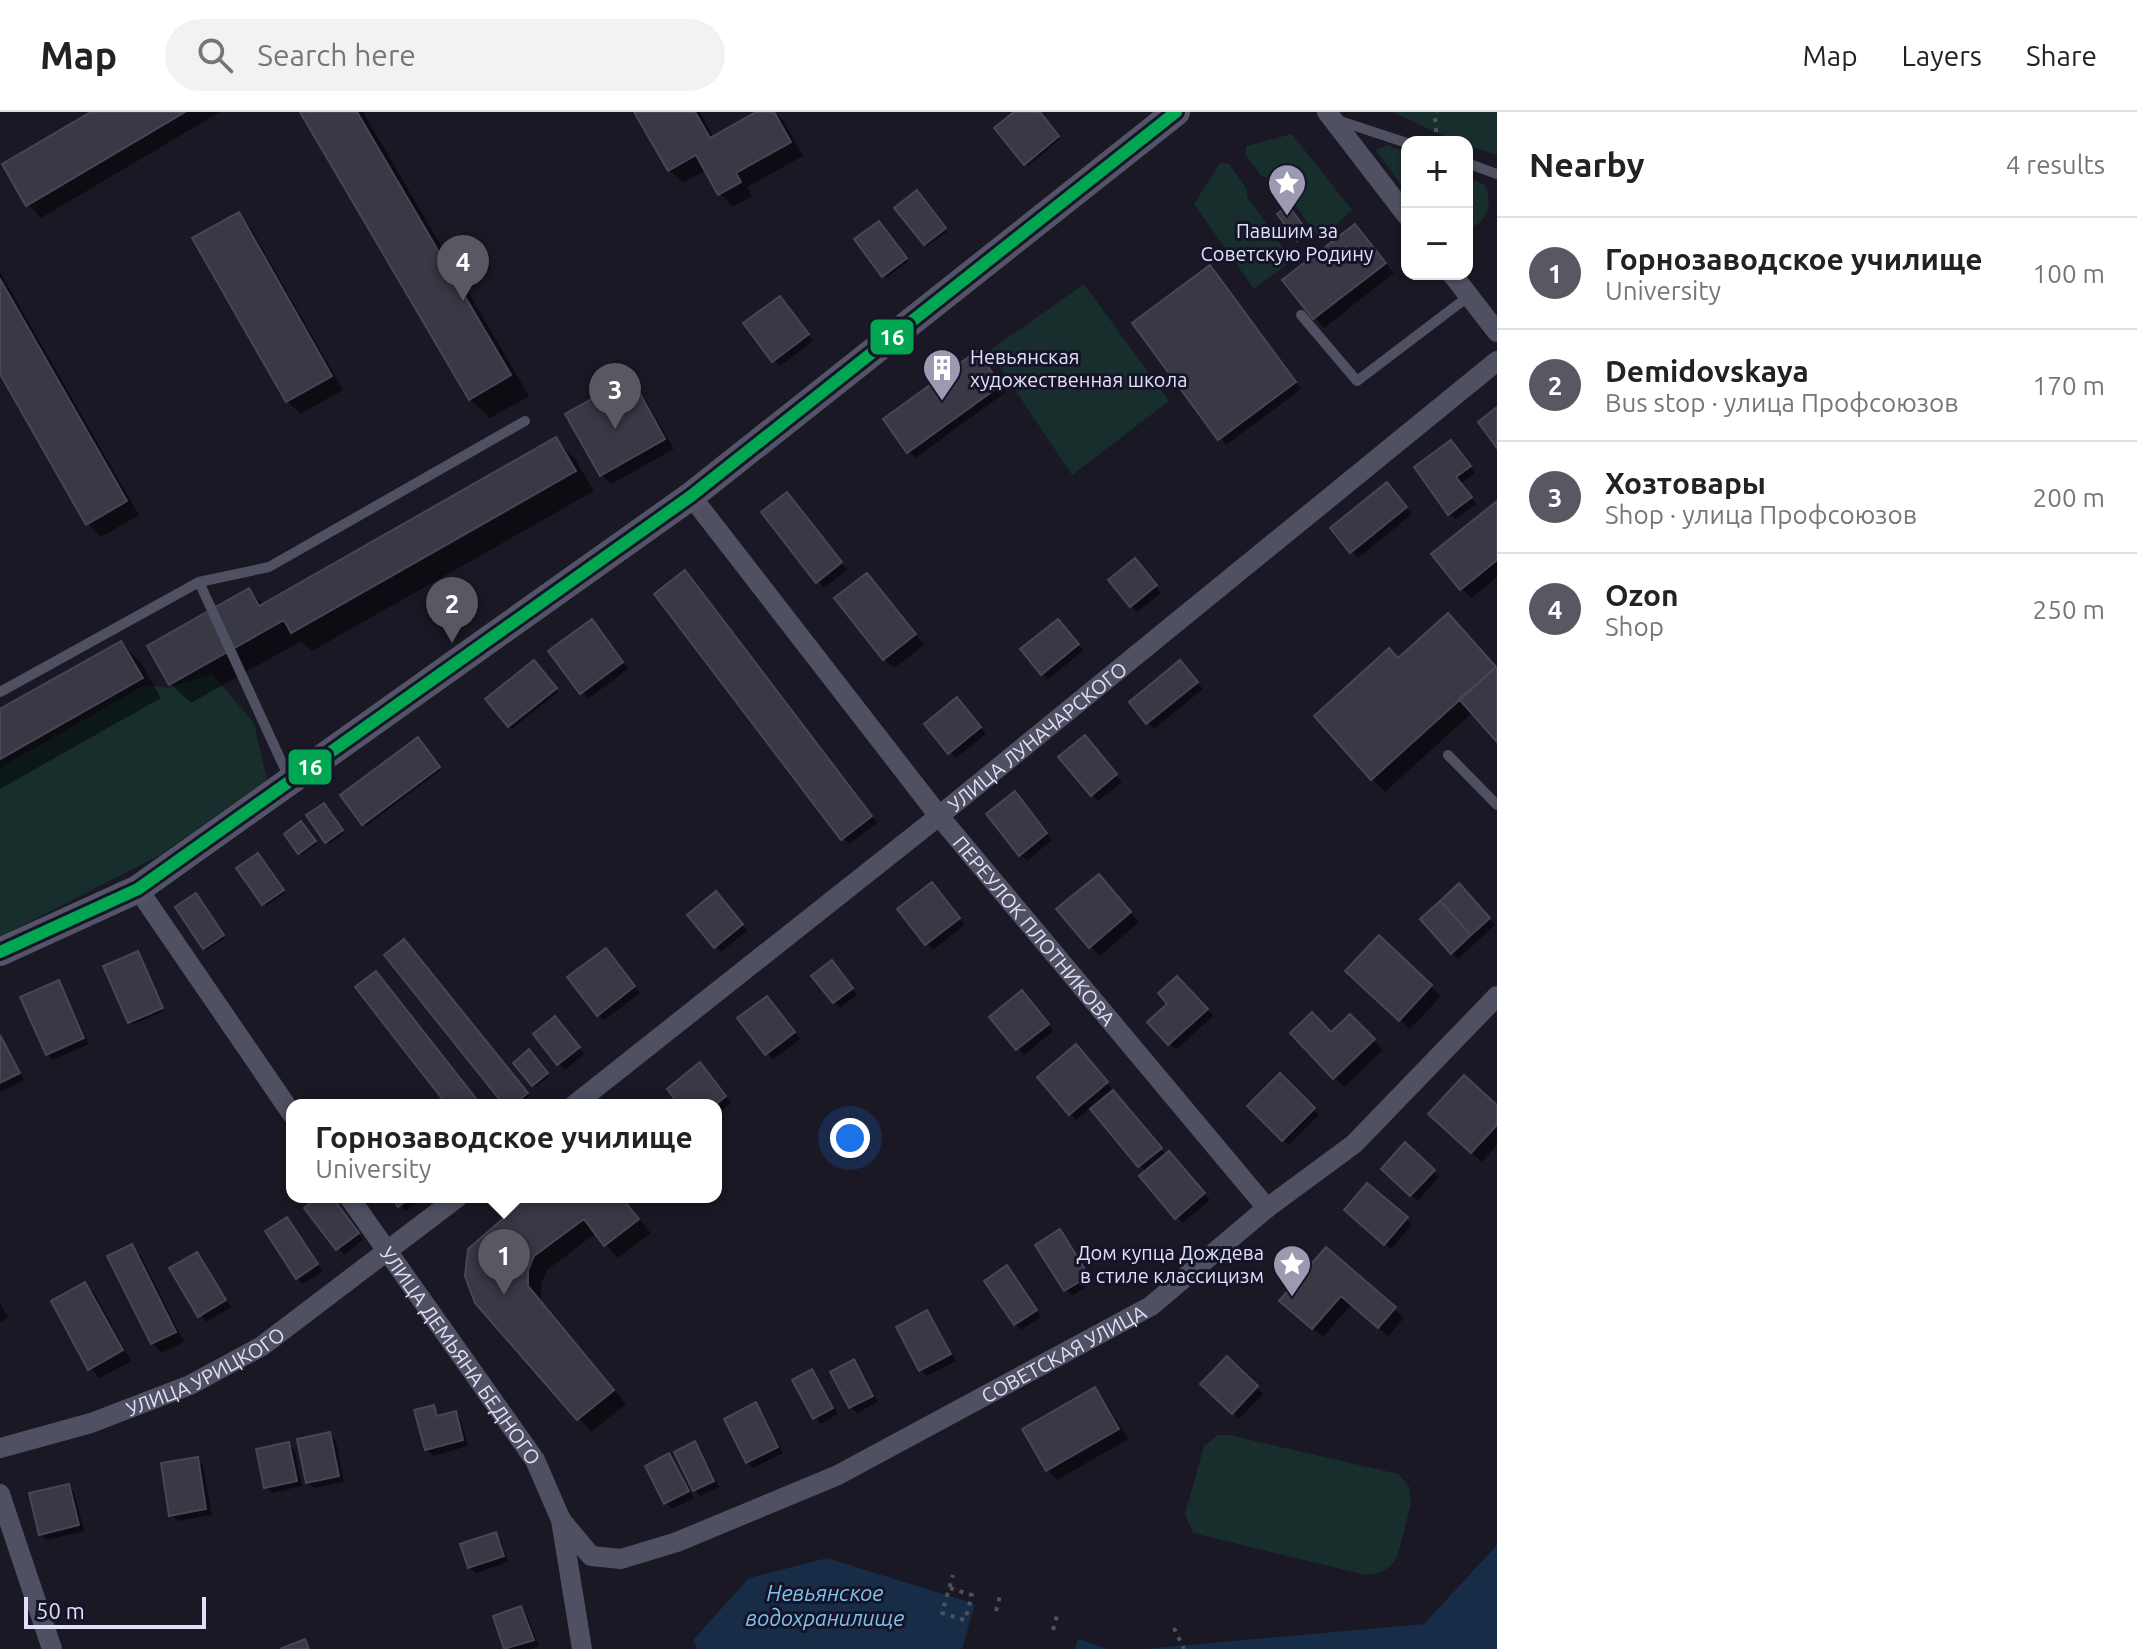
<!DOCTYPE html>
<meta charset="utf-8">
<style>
body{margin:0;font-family:Ubuntu,sans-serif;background:#f2f2f2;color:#222}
.controls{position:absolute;right:24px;top:24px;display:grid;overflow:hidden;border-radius:16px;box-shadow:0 2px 6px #0004}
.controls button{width:72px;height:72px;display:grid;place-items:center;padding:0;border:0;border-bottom:2px solid #e0e0e0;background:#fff;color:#222;font:40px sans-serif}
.scale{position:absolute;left:24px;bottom:20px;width:182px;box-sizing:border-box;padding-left:8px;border:4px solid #e0e0fb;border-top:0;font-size:22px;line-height:28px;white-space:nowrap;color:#e0e0fb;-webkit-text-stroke:6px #161428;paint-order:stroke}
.you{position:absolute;left:850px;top:1026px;width:28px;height:28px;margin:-20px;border:6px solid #fff;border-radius:50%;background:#1a73e8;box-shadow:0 0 0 12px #1a73e833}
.badge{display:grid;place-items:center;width:52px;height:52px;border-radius:50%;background:#585862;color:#fff;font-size:26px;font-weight:700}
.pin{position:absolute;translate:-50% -66px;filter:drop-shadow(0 2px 4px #0008)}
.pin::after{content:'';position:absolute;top:42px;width:28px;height:24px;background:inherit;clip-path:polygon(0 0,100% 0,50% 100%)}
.popup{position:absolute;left:286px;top:987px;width:436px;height:104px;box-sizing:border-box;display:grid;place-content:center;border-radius:16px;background:#fff;filter:drop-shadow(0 2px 6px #0005);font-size:26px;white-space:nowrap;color:#767676}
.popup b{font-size:30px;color:#222}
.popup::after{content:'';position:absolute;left:50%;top:100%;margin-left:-16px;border:16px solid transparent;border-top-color:#fff}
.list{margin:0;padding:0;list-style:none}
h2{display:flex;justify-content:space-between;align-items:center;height:104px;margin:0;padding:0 32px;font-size:34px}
h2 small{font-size:26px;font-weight:400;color:#767676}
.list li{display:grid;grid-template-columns:52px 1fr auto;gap:24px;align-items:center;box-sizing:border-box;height:112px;padding:0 32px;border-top:2px solid #e0e0e0}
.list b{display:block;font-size:30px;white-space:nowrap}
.list p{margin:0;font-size:26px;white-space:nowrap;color:#767676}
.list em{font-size:26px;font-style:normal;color:#767676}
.icon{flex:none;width:44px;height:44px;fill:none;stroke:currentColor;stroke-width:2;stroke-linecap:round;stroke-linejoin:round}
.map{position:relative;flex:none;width:1497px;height:1537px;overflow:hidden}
header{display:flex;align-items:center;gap:48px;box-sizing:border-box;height:112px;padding:0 40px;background:#fff;border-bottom:2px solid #e0e0e0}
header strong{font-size:38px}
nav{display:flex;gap:44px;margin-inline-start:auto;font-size:28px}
.search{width:560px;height:72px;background:#f2f2f2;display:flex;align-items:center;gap:20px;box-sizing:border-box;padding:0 28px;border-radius:44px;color:#767676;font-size:30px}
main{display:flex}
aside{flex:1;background:#fff}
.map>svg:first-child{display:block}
.green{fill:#182e2d}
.water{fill:#162c47}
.pier{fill:#1a1824}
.shadow{fill:#0007}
.building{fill:#393845;stroke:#474556;stroke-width:2}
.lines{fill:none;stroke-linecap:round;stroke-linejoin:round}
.path{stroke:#49545f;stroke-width:4;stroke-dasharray:4 6;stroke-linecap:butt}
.lane{stroke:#4f5062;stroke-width:10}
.street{stroke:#4f5062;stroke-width:20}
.secondary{stroke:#545468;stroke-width:28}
.bus-1-casing{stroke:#161428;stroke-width:18}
.bus-1{stroke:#00a651;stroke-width:12}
.labels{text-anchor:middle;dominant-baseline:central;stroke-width:6;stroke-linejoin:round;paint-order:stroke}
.poi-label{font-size:20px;fill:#e0e0fb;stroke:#161428}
.street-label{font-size:20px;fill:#e0e0fb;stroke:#161428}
.water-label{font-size:22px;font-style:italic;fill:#7bc2ed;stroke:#161428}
.line-badge{stroke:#161428;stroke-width:3}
.badge-label{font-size:22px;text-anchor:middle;font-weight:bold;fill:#fff}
</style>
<header>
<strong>Map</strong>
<div class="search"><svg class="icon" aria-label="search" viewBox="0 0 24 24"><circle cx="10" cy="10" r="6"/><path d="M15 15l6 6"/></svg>Search here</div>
<nav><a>Map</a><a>Layers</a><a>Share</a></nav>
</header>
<main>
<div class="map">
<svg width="1497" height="1537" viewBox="0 0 1497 1537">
<rect width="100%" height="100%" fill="#1a1824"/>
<!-- green -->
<path class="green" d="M1393 0H1497V43L1467 33V30L1450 27Z
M1292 22 1352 98 1320 127 1274 65H1262L1246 43V34Z
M1387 33 1407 41V81L1376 38Z
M1220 51 1229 52 1247 77V84L1292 149 1254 177 1194 92Z
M1467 65 1485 73C1494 93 1487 110 1467 118Z
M1084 172 1169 289 1072 363 989 239Z
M212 562 254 611 267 668 160 743 0 825V656L145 573 169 576Z
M1218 1323H1229L1398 1362 1409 1374 1411 1392 1397 1446C1388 1458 1381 1461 1366 1463L1193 1421 1185 1402 1204 1334Z"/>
<!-- water -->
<path class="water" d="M1497 1433V1537H1144L1424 1512Z
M827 1446 975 1492 1108 1537H697L693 1528 749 1466Z"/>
<!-- pier -->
<path class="pier" d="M975 1492 1078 1527 1075 1537H962Z"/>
<!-- shadow -->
<path class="shadow" d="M95 0H220L41 106 28 92Z
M302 0H363L529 284 490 306 470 287Z
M637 0H700L714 26 760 0H775L783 8 803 44 747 75 752 84 733 95 720 82 706 58 683 71 669 58Z
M1017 0H1038L1060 27 1028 54 997 16Z
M919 83 947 120 927 134 925 132Z
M1290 98 1309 124 1300 130 1298 128Z
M238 102 251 116 343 278 300 302 287 289Z
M881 114 908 150 886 166 857 128Z
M1355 114 1394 161 1324 216 1285 169Z
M0 160 139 403 101 425 88 412 0 258Z
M1215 162 1301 277 1226 333 1134 212Z
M786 192 813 229 780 254 774 248Z
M983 247 1006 280 915 346 909 339Z
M631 268 640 278 674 337 611 372 601 362Z
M556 328 575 347 594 379 312 539 301 529 191 591 171 572 249 478 264 493Z
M1457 337 1475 361 1461 371 1476 392 1455 407 1449 401Z
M1393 379 1412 402 1358 446 1333 416Z
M793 389 847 458 824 476 764 401Z
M1497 391V465L1471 486 1461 476Z
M1141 455 1161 481 1137 500 1131 494Z
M867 463 924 533 894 556 884 547Z
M691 467 877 711 849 732 843 726Z
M1064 515 1083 539 1048 567 1042 561Z
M597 516 628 557 588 587 551 539Z
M121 531 141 551 161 586 0 677V600Z
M1398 548 1497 558V626L1473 600 1385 680 1372 667Z
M534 551 558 580 512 617 488 587Z
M1186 556 1203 577 1154 617 1131 591Z
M963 594 986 622 956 646 950 640Z
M420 630 441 658 366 714 364 712Z
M1091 632 1122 670 1098 689 1092 683Z
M1020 688 1052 728 1027 749 1020 742Z
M327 696 344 721 329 732 327 729Z
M304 714 317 732 302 743 300 741Z
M260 746 285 781 266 794 263 792Z
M1108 774 1139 810 1100 844 1090 834Z
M1459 774 1495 813 1458 847 1452 840Z
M938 779 964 813 933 838 927 831Z
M198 786 225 826 207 838 204 836Z
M722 788 747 819 721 840 715 834Z
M1379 825 1441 884 1410 917 1357 868Z
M404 829 529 984 518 993H507Z
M138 841 164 899 132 913 129 910Z
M612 844 640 881 604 908 598 902Z
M838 857 857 883 840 896 834 890Z
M1177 866 1213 904 1176 938 1150 910 1170 892Z
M58 871 64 877 89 932 53 948 47 942Z
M1027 887 1053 919 1024 943 992 905Z
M773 892 800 927 773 948 740 907Z
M1350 905 1383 938 1344 975 1292 921 1331 923Z
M561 913 584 942 565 958 559 951Z
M0 921 24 968 0 980Z
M529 940 549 964 536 975 516 951Z
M1082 941 1166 1043 1175 1047 1210 1088 1182 1111 1146 1060 1091 995 1076 1008 1070 1002Z
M706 959 731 991 716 1003V993H682Z
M1280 964 1319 1003 1289 1033 1250 994Z
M1497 996V1033L1482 1050 1440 1012Z
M1405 1033 1439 1065 1418 1089 1383 1057Z
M322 1085 333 1087 363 1128 344 1143 307 1096Z
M393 1085H424L406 1099Z
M531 1085H621L651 1121 618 1146 596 1121 547 1158 541 1172V1189L626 1292 591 1320 477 1190Z
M1353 1104 1406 1107 1412 1113 1391 1137Z
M287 1107 323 1159 303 1172 297 1166Z
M1065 1126 1093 1170 1072 1184 1066 1177Z
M131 1134 141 1144 184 1230 162 1241 152 1231Z
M1327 1137 1404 1206 1388 1224 1352 1192 1323 1225 1292 1198Z
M197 1142 231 1195 206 1210 172 1157Z
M1007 1156 1041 1205 1021 1218 1015 1212Z
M85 1173 95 1182 131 1249 100 1266 90 1256Z
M0 1191 8 1206 0 1210Z
M927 1201 933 1207 956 1249 927 1264 921 1258Z
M1227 1247 1263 1282 1239 1307 1203 1272Z
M854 1250 860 1256 878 1290 857 1301 851 1295Z
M812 1259 818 1266 838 1302 821 1312 815 1305Z
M1095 1277 1104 1287 1128 1327 1057 1368 1047 1358Z
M756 1293 762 1299 783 1341 753 1356 747 1350Z
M434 1295 441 1305 455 1301 461 1308 468 1334 433 1344 426 1337Z
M330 1323 336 1329 344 1370 314 1376 308 1370Z
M288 1332 295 1339 302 1374 272 1381 266 1375Z
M695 1332 701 1338 719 1375 701 1384 695 1378Z
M669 1344 675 1350 694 1386 672 1397 666 1391Z
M197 1347 203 1354 212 1403 178 1409 171 1403Z
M68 1374 74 1380 84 1419 47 1428 41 1422Z
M495 1422 501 1428 508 1450 476 1461 469 1455Z
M521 1496 527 1503 539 1534 531 1537H506L495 1506Z"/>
<!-- building -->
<path class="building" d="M91 0H185L26 94 2 52Z
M300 0H357L511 263 469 288Z
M634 0H695L710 26 756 0H774L791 30 736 61 741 70 718 83 696 43 668 59Z
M1014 0H1040L1059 24 1024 53 994 16Z
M917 78 946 116 924 133 894 96Z
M1288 93 1308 120 1297 129 1277 102Z
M239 100 332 264 286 290 192 126Z
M879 109 907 146 882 165 854 127Z
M1355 112 1386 151 1313 207 1282 168Z
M1210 153 1296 270 1218 328 1132 211Z
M0 167 127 389 86 413 0 262Z
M780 184 809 222 772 250 743 211Z
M977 239 1001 273 907 341 883 307Z
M631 265 665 327 600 364 565 302Z
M1497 295V336L1478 310Z
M556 325 576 359 291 521 284 508 169 573 147 534 249 476 259 494Z
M1451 328 1471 354 1456 365 1472 385 1448 403 1414 355Z
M1387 370 1407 395 1350 441 1330 416Z
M787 380 842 450 816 471 761 400Z
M1497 389V448L1460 478 1431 442Z
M1135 446 1157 473 1130 495 1108 468Z
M685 458 872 704 841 728 654 482Z
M867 461 916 522 883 548 834 486Z
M1448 501 1496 555 1371 668 1314 604 1389 536 1398 546Z
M592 507 623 550 580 582 548 539Z
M1058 507 1079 532 1041 563 1020 537Z
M121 529 143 566 0 647V597Z
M534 548 557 576 508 615 485 587Z
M1180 548 1198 570 1146 612 1129 590Z
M1496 555 1497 556V630L1459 587Z
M957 585 981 615 948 642 924 612Z
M1085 623 1117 662 1091 684 1058 645Z
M418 625 440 655 362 713 340 683Z
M1015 679 1047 721 1019 744 986 702Z
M324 691 343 718 325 731 306 703Z
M301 709 316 729 298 742 284 722Z
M258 741 284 778 262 793 236 756Z
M1099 762 1131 800 1089 836 1056 797Z
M932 770 960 806 925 833 897 797Z
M1459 771 1490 806 1471 823 1440 789Z
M716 779 743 812 714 836 687 803Z
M196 781 224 823 203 837 175 795Z
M1440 789 1471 823 1451 842 1420 807Z
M1379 823 1432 873 1399 909 1345 859Z
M404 827 528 981 513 993H504L384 843Z
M606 836 635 874 597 904 567 865Z
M138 839 163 896 128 911 103 854Z
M832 848 853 876 833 891 811 864Z
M376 859 481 993H447L355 875Z
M1177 864 1208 897 1168 933 1147 910 1167 892 1158 881Z
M59 868 84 926 46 943 20 885Z
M1022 878 1049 912 1016 938 989 905Z
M767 884 795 920 765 943 737 906Z
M1312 900 1331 920 1350 902 1375 927 1333 967 1290 921Z
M555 904 580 935 557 953 533 922Z
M0 923 20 961 0 971Z
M1076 932 1108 970 1069 1003 1037 965Z
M529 937 548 961 532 974 513 951Z
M700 950 726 984 715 993H679L667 977Z
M1280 961 1315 996 1282 1029 1247 994Z
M1464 963 1497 993V1013L1471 1041 1428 1002Z
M1113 978 1162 1036 1138 1055 1090 997Z
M1405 1030 1435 1058 1410 1084 1381 1057Z
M1169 1039 1205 1081 1175 1107 1139 1064Z
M1367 1071 1408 1105 1384 1133 1344 1098Z
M318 1085H332L359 1121 336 1138 304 1096Z
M391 1085H411L398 1095Z
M528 1085H621L639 1107 604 1134 584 1107 534 1144 528 1158V1174L614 1278 577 1308 475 1191 465 1164 468 1137Z
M287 1105 318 1152 296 1167 265 1119Z
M1060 1117 1089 1164 1064 1179 1035 1133Z
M132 1132 176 1220 151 1232 107 1144Z
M1326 1135 1396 1195 1378 1216 1341 1184 1312 1217 1279 1189Z
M197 1140 226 1188 198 1205 169 1156Z
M1007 1153 1037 1198 1014 1213 984 1169Z
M85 1170 123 1238 88 1258 51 1189Z
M927 1198 951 1242 919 1259 896 1215Z
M1227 1244 1258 1274 1232 1302 1200 1272Z
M854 1247 873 1284 849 1296 830 1260Z
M812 1257 833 1296 813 1307 792 1268Z
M1095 1275 1119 1317 1046 1359 1022 1317Z
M756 1290 778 1335 746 1351 724 1307Z
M434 1293 437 1304 456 1299 463 1328 425 1338 414 1298Z
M330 1320 339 1364 306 1371 297 1327Z
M695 1329 714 1369 693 1379 674 1340Z
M289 1330 297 1369 264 1376 256 1337Z
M669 1341 689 1379 664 1392 645 1354Z
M198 1345 206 1397 169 1404 161 1351Z
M69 1372 79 1413 39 1423 29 1381Z
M496 1420 504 1444 468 1456 460 1432Z
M521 1494 534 1528 504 1537 493 1504Z
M305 1527 309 1537H280Z"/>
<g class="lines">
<!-- path -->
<path class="path" d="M1437 30 1435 5 1437 0
M950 1476 972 1483 965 1508 942 1501 953 1463
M996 1499 1001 1480
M1174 1516 1184 1537
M1053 1518 1058 1500"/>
<!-- lane -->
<path class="lane" d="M1337 8 1407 31
M1467 51 1497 62
M1301 203 1357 269 1469 184
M0 580 199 470
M1448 643 1497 693
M290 668 199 470 269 455 525 309"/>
<!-- street -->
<g class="street">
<path d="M1327 0 1407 104"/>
<path d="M1452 162 1497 220"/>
<path id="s1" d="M691 384 939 704 1267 1096"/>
<path d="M138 777 292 1002"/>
<path id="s2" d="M574 993 939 704 1497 249"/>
<path id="s3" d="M349 1085 535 1348 561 1408 582 1537"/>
<path id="s4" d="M0 1336 91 1311 190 1273 262 1234 458 1085"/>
<path d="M0 1382 52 1537"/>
<path id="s5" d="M561 1408 591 1444 621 1447 677 1430 838 1363 1151 1194 1267 1096 1354 1032 1497 884"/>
</g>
<!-- secondary -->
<path class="secondary" d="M0 840 138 777 463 546 691 384 1176 0"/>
<defs>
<path id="bus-1" d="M0 840 138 777 463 546 691 384 1176 0"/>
</defs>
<!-- bus-1 casing -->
<use href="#bus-1" class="bus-1-casing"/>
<!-- bus-1 -->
<use href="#bus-1" class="bus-1"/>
</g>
<!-- icons -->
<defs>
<symbol id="sight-pin" viewBox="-11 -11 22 30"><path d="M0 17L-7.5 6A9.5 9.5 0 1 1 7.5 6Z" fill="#9b9ab0" stroke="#161428"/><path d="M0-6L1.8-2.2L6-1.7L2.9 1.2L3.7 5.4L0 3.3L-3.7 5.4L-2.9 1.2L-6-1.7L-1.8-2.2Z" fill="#fff"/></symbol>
<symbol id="building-pin" viewBox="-11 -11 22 30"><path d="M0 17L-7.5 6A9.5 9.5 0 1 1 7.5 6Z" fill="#9b9ab0" stroke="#161428"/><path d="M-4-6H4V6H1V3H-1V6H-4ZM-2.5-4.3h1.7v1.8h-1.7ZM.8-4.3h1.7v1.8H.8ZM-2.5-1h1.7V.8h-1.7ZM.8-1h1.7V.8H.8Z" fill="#fff"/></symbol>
</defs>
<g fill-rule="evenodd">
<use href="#sight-pin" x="1265" y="49" width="44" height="60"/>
<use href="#building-pin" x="920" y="234" width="44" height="60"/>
<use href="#sight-pin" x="1270" y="1130" width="44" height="60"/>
</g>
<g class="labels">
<!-- poi labels -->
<g class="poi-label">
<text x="1287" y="118">Павшим за<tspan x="1287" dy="23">Советскую Родину</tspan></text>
<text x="970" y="244" text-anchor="start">Невьянская<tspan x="970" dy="23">художественная школа</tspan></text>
<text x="1264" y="1140" text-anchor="end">Дом купца Дождева<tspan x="1264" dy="23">в стиле классицизм</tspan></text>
</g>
<!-- street labels -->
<g class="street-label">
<text stroke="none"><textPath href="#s2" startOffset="592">УЛИЦА ЛУНАЧАРСКОГО</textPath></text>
<text stroke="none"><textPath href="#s1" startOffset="554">ПЕРЕУЛОК ПЛОТНИКОВА</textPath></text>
<text stroke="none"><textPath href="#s5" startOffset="566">СОВЕТСКАЯ УЛИЦА</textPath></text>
<text stroke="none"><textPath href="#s3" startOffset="194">УЛИЦА ДЕМЬЯНА БЕДНОГО</textPath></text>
<text stroke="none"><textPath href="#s4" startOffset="220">УЛИЦА УРИЦКОГО</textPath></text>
</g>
<!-- water labels -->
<g class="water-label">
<text x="825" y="1480">Невьянское<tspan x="825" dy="25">водохранилище</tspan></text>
</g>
</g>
<g class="line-badge">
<rect x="869" y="206" width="46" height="38" rx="8" fill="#00a651"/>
<rect x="287" y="636" width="46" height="38" rx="8" fill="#00a651"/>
</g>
<g class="badge-label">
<text x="892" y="233">16</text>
<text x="310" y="663">16</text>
</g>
</svg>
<div class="controls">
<button>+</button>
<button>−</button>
</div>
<div class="scale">50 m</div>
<div class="you"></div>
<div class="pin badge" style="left:504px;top:1183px">1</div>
<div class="popup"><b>Горнозаводское училище</b>University</div>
<div class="pin badge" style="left:452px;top:531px">2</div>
<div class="pin badge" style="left:615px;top:317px">3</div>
<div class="pin badge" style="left:463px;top:189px">4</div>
</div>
<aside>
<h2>Nearby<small>4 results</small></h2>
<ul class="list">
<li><span class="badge">1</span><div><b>Горнозаводское училище</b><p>University</p></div><em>100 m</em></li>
<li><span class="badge">2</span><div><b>Demidovskaya</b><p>Bus stop · улица Профсоюзов</p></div><em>170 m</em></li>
<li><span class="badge">3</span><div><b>Хозтовары</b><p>Shop · улица Профсоюзов</p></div><em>200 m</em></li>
<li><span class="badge">4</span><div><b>Ozon</b><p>Shop</p></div><em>250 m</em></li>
</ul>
</aside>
</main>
